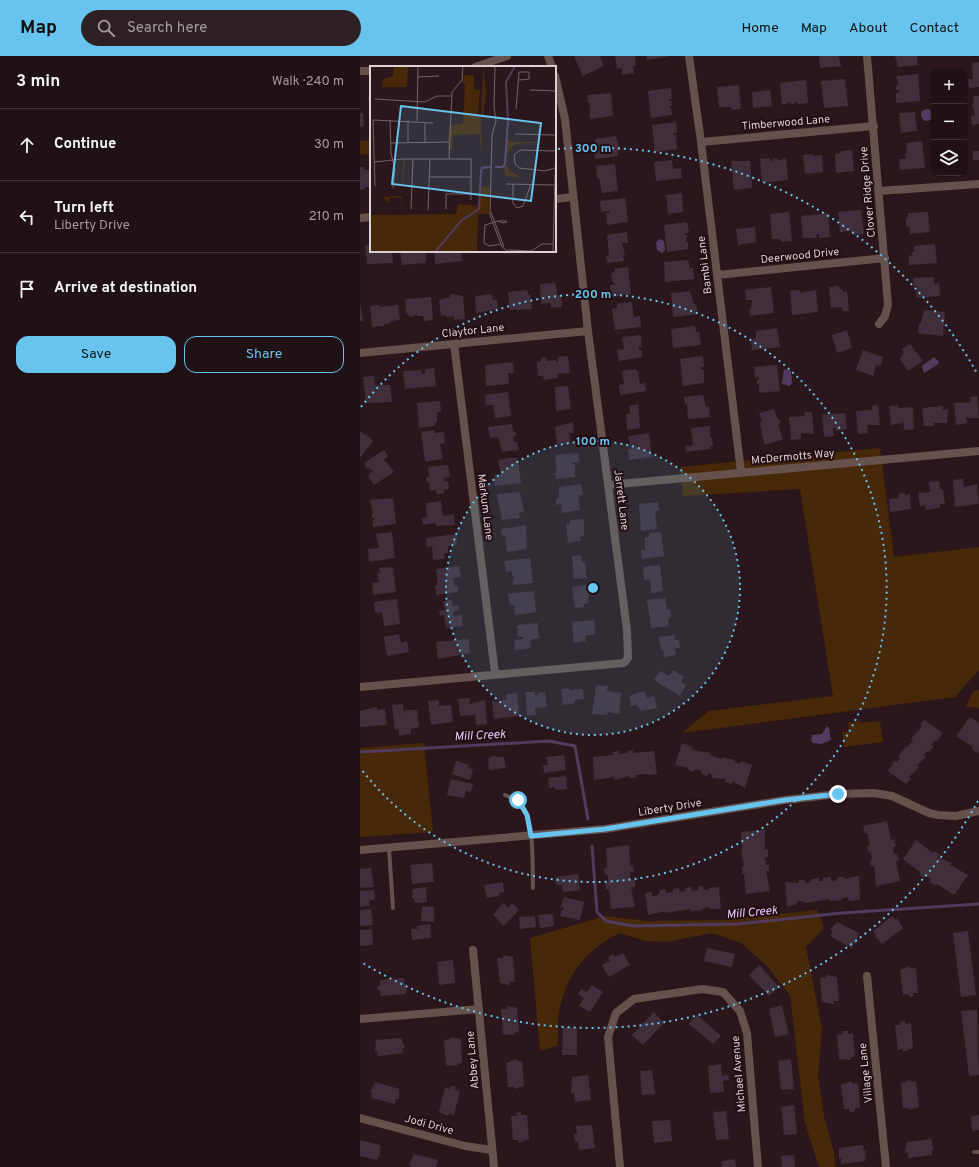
<!DOCTYPE html>
<meta charset="utf-8">
<style>
body{margin:0;font-family:Overpass,sans-serif;background:#2d1f22;color:#f1f3f6}
.controls{position:absolute;right:12px;top:12px;display:grid;overflow:hidden;border-radius:8px;box-shadow:0 1px 3px #0004}
.controls button{width:36px;height:36px;display:grid;place-items:center;padding:0;border:0;border-bottom:1px solid #3d3134;background:#201114;color:#f1f3f6;font:20px sans-serif}
.stop{position:absolute;width:12px;height:12px;margin:-9px;border:3px solid #66c4ef;border-radius:50%;background:#fff}
.stop.end{background:#66c4ef;border-color:#fff;box-shadow:0 1px 4px #0008}
.list{margin:0;padding:0;list-style:none}
h2{display:flex;justify-content:space-between;align-items:center;height:52px;margin:0;padding:0 16px;font-size:17px}
h2 small{font-size:13px;font-weight:400;color:#a29da0}
.list li{display:grid;grid-template-columns:26px 1fr auto;gap:12px;align-items:center;box-sizing:border-box;height:72px;padding:0 16px;border-top:1px solid #3d3134}
.list b{display:block;font-size:15px;white-space:nowrap}
.list p{margin:0;font-size:13px;white-space:nowrap;color:#a29da0}
.list em{font-size:13px;font-style:normal;color:#a29da0}
.actions{display:flex;gap:8px;padding:12px 16px}
.actions a{flex:1;padding:9px 0;border:1px solid #66c4ef;border-radius:12px;text-align:center;font-size:14px;color:#66c4ef}
.actions .main{background:#66c4ef;color:#111}
.icon{flex:none;width:22px;height:22px;fill:none;stroke:currentColor;stroke-width:2;stroke-linecap:round;stroke-linejoin:round}
.map{position:relative;flex:none;width:619px;height:1111px;overflow:hidden}
header{display:flex;align-items:center;gap:24px;box-sizing:border-box;height:56px;padding:0 20px;background:#66c4ef;color:#111}
header strong{font-size:19px}
nav{display:flex;gap:22px;margin-inline-start:auto;font-size:14px}
.search{width:280px;height:36px;background:#2d1f22;display:flex;align-items:center;gap:10px;box-sizing:border-box;padding:0 14px;border-radius:22px;color:#a29da0;font-size:15px}
main{display:flex}
aside{flex:1;background:#201114}
.map>svg:first-child{display:block}
.green{fill:#472808}
.water{fill:#523b5f}
.lines{fill:none;stroke-linecap:round;stroke-linejoin:round}
.stream{stroke:#523b5f;stroke-width:3}
.building{fill:#412e3b}
.lane{stroke:#66514c;stroke-width:4}
.street{stroke:#66514c;stroke-width:8}
.route{stroke:#66c4ef;stroke-width:5}
.ring{fill:none;stroke:#66c4ef;stroke-width:2;stroke-dasharray:2 4}
.labels{text-anchor:middle;dominant-baseline:central;stroke-width:4;stroke-linejoin:round;paint-order:stroke}
.street-label{font-size:11px;fill:#dfd0d3;stroke:#210d12}
.water-label{font-size:12px;font-style:italic;fill:#eacbfe;stroke:#210d12}
.inset-river{fill:none;stroke:#523b5f;stroke-width:2}
.inset-road{fill:none;stroke:#736165;stroke-width:1}
.view{fill:#66c4ef;fill-opacity:0.15;stroke:#66c4ef;stroke-width:2}
.inset-edge{fill:none;stroke:#dfd0d3;stroke-width:2}
.centre{fill:#66c4ef;stroke:#210d12;stroke-width:2}
.ring-label{font-size:12px;text-anchor:middle;font-weight:bold;fill:#66c4ef;stroke:#210d12;stroke-width:4;stroke-linejoin:round;paint-order:stroke}
</style>
<header>
<strong>Map</strong>
<div class="search"><svg class="icon" aria-label="search" viewBox="0 0 24 24"><circle cx="10" cy="10" r="6"/><path d="M15 15l6 6"/></svg>Search here</div>
<nav><a>Home</a><a>Map</a><a>About</a><a>Contact</a></nav>
</header>
<main>
<aside>
<h2>3 min<small>Walk · 240 m</small></h2>
<ul class="list">
<li><svg class="icon" aria-label="ahead" viewBox="0 0 24 24"><path d="M12 20V5M6 11l6-6 6 6"/></svg><div><b>Continue</b></div><em>30 m</em></li>
<li><svg class="icon" aria-label="left" viewBox="0 0 24 24"><path d="M17 20v-9H6M10 6l-5 5 5 5"/></svg><div><b>Turn left</b><p>Liberty Drive</p></div><em>210 m</em></li>
<li><svg class="icon" aria-label="arrive" viewBox="0 0 24 24"><path d="M6 21V4h12l-3 4 3 4H6"/></svg><div><b>Arrive at destination</b></div></li>
</ul>
<div class="actions"><a class="main">Save</a><a>Share</a></div>
</aside>
<div class="map">
<svg width="619" height="1111" viewBox="0 0 619 1111">
<rect width="100%" height="100%" fill="#2b171b"/>
<!-- green -->
<path class="green" d="M11 84V98L0 99V85Z
M520 392 534 501 619 491V614L595 641 322 677 349 655 473 640 440 433 323 440 320 411Z
M619 634V652L606 650 613 635Z
M500 665 501 667 520 665 523 686 484 691 482 676 489 675 488 667Z
M64 687 73 776 0 781V692Z
M457 854 464 872 446 891 462 973 458 1019 464 1060 474 1096 475 1111H459L445 1067 430 939 406 909 381 887 352 877 307 886 285 885 260 877C228 892 208 916 200 951 197 963 198 977 198 989L180 995 170 882 245 860 288 865 363 864Z"/>
<!-- water -->
<path class="water" d="M561 59a6 6 0 1 1 12 0a6 6 0 1 1-12 0Z
M299 183 304 185 305 194 302 197 297 194 296 187Z
M574 301 579 306 578 308 564 317 562 310Z
M424 313 431 315 432 327 430 330 422 328Z
M467 670 469 672 471 684 461 688 453 687 451 684 452 679 462 678Z"/>
<g class="lines">
<!-- stream -->
<path class="stream" d="M0 696 189 685 215 690 228 763
M232 790 237 856 246 865 273 870 378 868 481 857 619 848"/>
</g>
<!-- building -->
<path class="building" d="M214 0H240L244 10 223 20Z
M255 0H275L276 10H273L274 17 262 19V12L257 13Z
M286 0H307V1L287 4Z
M459 0H479L481 10 460 12Z
M535 0H557L558 9 538 11Z
M619 6V31L609 32 608 23H613L612 7Z
M558 18 560 45 536 47V37L539 36V34H536V30L539 29 536 20Z
M485 23 488 50 464 52 461 25Z
M446 24 448 47 438 48V46H435V48L431 49V46L422 49 420 27Z
M379 29 381 53 372 54 371 51H359L357 31Z
M311 32 312 43H309V45H311L312 50H310V52H311L312 59 291 62 288 35Z
M410 34 412 50 393 52 392 36Z
M251 37 253 60 230 63V47H228L227 39Z
M8 39H11V59H10Z
M613 40H619V68L612 69 611 60 615 59 612 48H614Z
M555 56 557 75 541 77 539 57Z
M0 57H3L4 70 0 71Z
M316 66 317 77H313L314 79H316L317 93 295 96 292 69Z
M256 80 260 95H258V100L235 103 234 96 237 95 235 83Z
M562 85 565 112 540 114 539 103H546L545 98H547L546 87Z
M492 94 494 115 476 117 475 98 481 97V95Z
M613 95H619V104H613Z
M453 98V100L462 99 463 116 445 118 443 99Z
M410 102V105H412V103L417 102V105L426 102 428 124 402 127 400 103Z
M312 104 313 113 321 112 322 122 296 125 294 106Z
M371 105H390L392 132 374 134Z
M255 108 258 135 242 137 239 122H237L236 110Z
M0 111H4V114H11V131H5V133L0 134Z
M322 137 323 156 308 158 306 139Z
M265 142 268 166 247 169 246 157H249V155L241 156 240 145Z
M501 154 504 178 493 179V176L490 175 480 176 478 156Z
M429 156 432 185 421 186V184L417 183H412L410 158Z
M568 156 570 176 550 178 549 170 546 171V162L548 161V157Z
M468 157 470 181 459 182V178L456 179 457 182H443L441 160Z
M327 166 329 177H325V179H327L326 186H328V193L307 196 304 169Z
M395 171 396 186 378 189 376 173Z
M195 175 198 196H195Z
M267 176 268 187H262L265 199 263 200 264 205 247 207 246 200 249 199 247 179Z
M575 188 577 207 549 209V200L552 199V196H554V190Z
M5 189H11V195H32L33 207 7 208Z
M40 195H66V207L42 209Z
M74 195H101L102 205 75 208Z
M143 195H163V196L144 198Z
M328 204 330 212H333L334 223 305 226 304 206Z
M268 211 271 238 252 241 250 229H256L252 225 251 217 255 216 254 213Z
M574 221V228L579 227 580 240 556 242 557 230H554L553 222Z
M195 227 198 240 201 239 202 251 191 252V247L181 248 180 228Z
M479 230V233H482L483 236 487 235 489 255H483L482 251 471 252 469 231Z
M411 231 414 257 390 260 389 253H391L392 244H386L385 234Z
M167 234 168 239H170L172 253 150 254 148 236Z
M440 234V238L442 236 456 234 458 256 432 259 430 235Z
M330 235 334 248H336L338 258 313 261 311 237Z
M90 238 103 240 105 263 94 264V260L86 261V259L81 260 79 244 90 241Z
M132 238 133 244 137 243 138 253 116 257 115 240Z
M71 241 73 264 64 265 63 260H57V259L49 261 48 257 46 258 45 243Z
M0 246 3 265H0Z
M272 246 274 261 280 260 281 271 255 274 252 253 257 252V248L260 247Z
M19 249V251L38 249 40 264 31 265V267L24 268V270L12 271 10 250Z
M564 254 585 256 583 280 558 277 559 267H561Z
M335 270 336 276 339 275 341 289 313 292 311 273Z
M417 272 420 291 392 294 391 285 396 282V275Z
M487 274 492 292 477 297 472 279Z
M281 279 282 291H279V295L282 294V301L259 305 257 294 264 293 262 281Z
M550 288 563 305 548 315 540 303 544 297 542 293Z
M503 294 523 301 521 310 516 309 513 320 496 314Z
M208 300 210 317 197 318 198 322 184 324 183 320H178L177 306 181 305V302L186 301 187 305 196 304V306L198 305V301Z
M343 300 344 311H341V314H344V327L323 330 320 303Z
M153 306 154 317H148L149 328 126 330 125 309Z
M417 309 420 335 399 337V328H397V324H399L398 321 395 322 394 311Z
M74 312 76 330 45 333 43 315 62 314V318L65 317V313Z
M276 313V315H278L280 328 285 327 286 335 260 339 259 329 264 328 262 315Z
M14 320 15 329H30L32 346 6 347 3 321Z
M208 330 211 353 196 355 195 331Z
M148 336 151 360 135 362 133 349H126L125 339Z
M343 339 346 351H349L350 361 328 363 327 348H325L324 341Z
M617 340 619 362H608L606 359 607 367 596 369 594 347 611 346 610 341Z
M80 345 81 355 77 356V367H75V370L59 372 57 347Z
M278 348 280 372 267 374 266 358H270L269 350Z
M518 349 520 369H507L508 377 498 378 496 355 512 354V350Z
M538 349V352L553 351 554 373 544 374 543 363 542 367 531 369 529 350Z
M583 350V354L588 353 587 367H574V370H564L562 352Z
M414 353 417 362 421 366 418 369 423 383 405 389 401 376H402L400 367 402 366 399 357Z
M444 356H452L454 378 441 377V383L431 384 429 361 445 360Z
M485 357 487 373 476 375 475 372H473L474 380 464 381 462 359Z
M213 366 214 377H209L211 387 197 389 195 371Z
M152 368 153 375 156 376V380L153 381 154 386H157L159 394 142 396 138 381 130 382 128 371Z
M350 370V382H352L353 390H350L351 393 326 396 325 390 333 389 331 372Z
M74 374 75 377 84 376 85 387 80 388 83 403 65 406 61 376Z
M0 375 5 379 6 378 13 385 0 402Z
M289 377 292 401 269 404 268 393 275 392V391H270L268 380Z
M24 394 28 400 24 403 34 416 14 429 8 420 13 415 9 412 7 413 4 407Z
M218 397 219 406 212 407V408H215V421L196 423 195 417H197L195 399Z
M149 402H157L158 404 161 427 135 430 134 419 141 418 138 404Z
M88 409 90 421 83 422 85 426 88 425 89 433 84 434V437L77 439 76 434 70 435 69 426 67 427 66 421H69L68 411Z
M603 423 604 431 617 428 619 448 595 451 593 424Z
M579 425 580 433H583L585 448H580V452L566 454 565 449 560 450 558 437 570 436 569 426Z
M221 428 223 439 218 440 220 454 202 457 201 448 196 449V442H199V431Z
M160 436 164 456 159 457 160 462 142 464 137 438Z
M545 437V439L550 438 551 453 530 456 529 443 539 442V438Z
M33 442 36 468 13 471V464H15L14 462H12V457H13L10 444Z
M81 445 83 460 94 458 95 469 76 470V467L63 469 62 462 67 461 66 447Z
M298 446 299 455H295L297 473 281 475 279 448Z
M224 463V480L220 481 221 485 208 487 206 468H210V464Z
M166 469 167 493 147 496 145 480H142L141 473Z
M32 476 35 502 9 506 8 493 19 492 16 478Z
M301 476 304 500 282 503 281 494H285V481H289V477Z
M96 478 97 489 88 490V497L84 498 85 503 73 504 72 490 67 491 66 482Z
M221 499 222 506H225L227 522 214 523 212 500Z
M170 502 173 527 153 529V522H155L154 520H152V515L146 516 144 505Z
M300 509 303 535 291 537 290 523 284 524 283 511Z
M99 510 101 521 93 522 95 530 98 529V536L76 539 75 529H78L76 513Z
M33 511 36 536 13 539 12 527 19 526 17 517H20L19 512Z
M233 528 234 536 229 537 228 547 224 548V551L215 552 212 531Z
M174 535 176 556 155 559 154 549H150L148 538Z
M305 542 307 554 310 553 311 562H308L309 570 291 572 287 544Z
M37 543 40 568 24 570 22 556 15 557 14 546Z
M92 544V550L98 549 99 554 95 555 93 560 102 559 103 570 86 572 84 559 80 560 79 555 85 554 83 545Z
M234 564 235 578 225 580 226 585 214 587 212 566Z
M178 567 179 582 170 584 171 592 155 594 154 584 163 583V581H158L157 569Z
M39 578 41 587 47 585 49 596 27 600 24 581Z
M315 579V584H319L320 592H315L316 599 304 601 303 593 301 594 299 581Z
M109 583 110 597 78 603 76 586Z
M313 614 324 621 321 626 326 629 320 640 294 624 300 615 309 620Z
M236 629 248 630 247 635 261 637 259 658 248 656 247 659 232 658Z
M209 632V634L223 633 224 643 215 644V647L203 649 201 633Z
M165 636H175V639H178L177 637 185 636 187 651 175 652 176 659 167 660Z
M279 636H285L287 642 294 640 297 652 281 655 277 649 271 650 269 640Z
M157 637 159 660 134 663 132 645H139V647H142L141 644H147L146 638Z
M109 642 110 648 125 644 127 668 116 669 115 659 100 660 98 643Z
M79 644V650L91 649 93 666 71 669 68 645Z
M43 648 44 659 45 654H57L59 671 51 673V678L39 680V673L35 674 32 649Z
M17 651V654L25 653 27 669 0 671V655Z
M610 661 619 667V695L617 697 612 693 613 691 596 680Z
M564 664 583 677 577 685 575 684 571 689 574 690 569 696 567 695 564 699 566 701 557 709 559 711 549 721 551 723 546 728 528 715 534 705 537 706 540 702 538 701 546 690 548 691 553 684 551 683 562 670 560 669Z
M322 687 333 691 332 694 351 697 350 699 362 703V701L375 704 374 706 380 708 381 705 392 709 385 732 372 725V728L365 726 366 723 352 722 353 719 348 717 347 720 341 718 342 715 335 713 334 716 328 714V712L315 709Z
M273 694V697L294 695 297 718 288 719V718L275 719 276 722H269V720L255 724 254 721 234 724 233 701 253 699V696L259 695V698L267 697V695Z
M204 699 206 714 184 717 183 709H188L186 701Z
M130 700 144 701 146 712 129 714 128 703 131 702Z
M96 705 109 709 108 712 113 713 110 724 92 718Z
M206 720 207 733 195 734 194 731 189 732 188 722Z
M91 723 113 728 111 736 106 735 104 742 87 739Z
M527 765 531 784 534 783 536 790 533 791 534 798H537L539 805H536L540 825 516 830 514 810H511L510 804 512 803 511 796 509 797 507 790 510 789 507 777 505 778 503 770Z
M405 774V794L408 793V801H405L406 809 409 808V815H406L410 835 386 838 384 818H382V810H384L381 796H382L381 776Z
M556 784 573 797 574 795 580 799 578 801 592 807 590 809 608 819 594 839 577 828 576 830 569 826 571 823 566 820 564 822 559 818 560 816 543 803Z
M269 789 270 810 273 809 274 816H270L271 824H275V831H271L275 851 251 853 249 833H246L245 826H248V819H245L244 812H247L246 792Z
M72 807 74 826 52 828 50 809Z
M11 812 14 831 0 832V813Z
M218 818 220 834 203 836 202 829H196L195 821Z
M499 820 500 844 489 845 488 841 482 842V844L470 845V843L444 847 443 845H437V848L427 851 425 826 439 827V824H445V827L451 826V823L459 822V825H463V822L471 821V825L477 824V821H484V823Z
M143 826 144 836 139 837V840L127 842 124 829Z
M338 830H343L344 834H349V832L359 831 361 853H350V851L343 852V854L330 855V853L305 857V855L288 859 285 837 292 836V840H297V838L300 837 299 834 306 833V837L313 836V833L319 832 320 836 326 835 325 832 331 831 332 835 338 834Z
M66 831 67 846 55 847 54 842H52L53 833Z
M14 834 15 844H10L9 850 0 851V835Z
M204 841 224 846 220 864 200 860 202 854H204V852L201 851Z
M143 847 148 852 152 847 159 854 144 870 133 859Z
M62 850 74 851V866L61 865Z
M11 853 13 869 0 870V854Z
M193 858 194 870 180 872 178 859Z
M175 860 176 871 160 873 159 861Z
M532 860 536 864 537 862 543 872 522 888 515 880 516 879 513 875Z
M477 866 499 877 496 888 494 887 492 892 470 880 473 875 470 874Z
M70 868 71 882 52 884 51 873H58L57 870Z
M12 873 13 889 0 890V874Z
M608 875 616 939 601 941 593 877Z
M347 892 375 898 372 911 344 905Z
M263 897 270 909 249 921 242 909 250 905 248 901 253 898 255 901Z
M143 899 153 901 155 926H149L150 929 140 927 137 902H143Z
M93 904 95 927 79 929 77 906Z
M399 909 419 931 409 940 389 919Z
M550 910 551 913 556 912 558 937H553V940L549 941V938L543 939 540 914Z
M466 919 477 921 479 945H474V948L462 946 460 922 466 921Z
M44 922V928H47L46 938 21 940 20 935H18L17 930H20V924Z
M232 929 243 936 230 956 219 950 224 942 218 938 221 933 227 936Z
M422 949 429 978 415 981 409 953Z
M147 950 157 952 159 976 154 977V979L143 978 141 953H147Z
M617 954 619 1019 609 1020 601 955Z
M294 956 304 967 283 989 272 979Z
M337 959 361 980 353 988 329 968Z
M545 965V968L551 967 553 992 543 996V993L538 994 535 969H540V966Z
M203 971 217 972V999H202Z
M482 975H488V978L493 977 495 1001H491V1004L479 1003 477 979 483 978Z
M90 981 101 983 102 1007 97 1008V1010L86 1009 84 984 90 983Z
M41 982 45 992H42L43 997 18 1000 17 995H15L16 984Z
M156 1003 157 1005H162L164 1030 155 1033 154 1031H148L146 1007Z
M431 1003 434 1033 421 1034 418 1005Z
M361 1008 362 1020 368 1019 369 1024 363 1025 364 1036 350 1037 348 1010Z
M292 1014 295 1038 282 1039 280 1015Z
M228 1019 231 1044 215 1046 214 1037H211L212 1021Z
M551 1024V1026H556L559 1051 548 1054V1052H543L541 1027Z
M492 1025V1028L498 1027 500 1052H495V1055L490 1056 489 1053H484L481 1029Z
M15 1026 39 1033V1043H36L35 1048 11 1042 12 1037 10 1036Z
M90 1030 96 1031 95 1034 100 1035 94 1059 89 1058 88 1060 79 1056 85 1031 90 1033Z
M434 1049 437 1078 424 1079 421 1051Z
M366 1055 369 1083 356 1084 353 1056Z
M161 1056V1059H167L169 1083 159 1087 158 1084H153L151 1060H157L156 1057Z
M619 1059V1074L612 1075 611 1060Z
M310 1064 312 1085 294 1087 292 1065Z
M232 1069 235 1092 219 1094 218 1086H215L214 1078H217L216 1070Z
M571 1083 574 1094H572V1099L548 1102V1096L545 1097 547 1086Z
M0 1084 20 1089V1101L18 1100 17 1104 0 1100Z
M503 1089 504 1095H506L505 1105 481 1108V1102H479V1092Z
M54 1098 78 1104 76 1111H51V1109L49 1108Z
M434 1099 435 1111H422L421 1100Z
M375 1103 376 1111H362L361 1105Z"/>
<g class="lines">
<!-- lane -->
<path class="lane" d="M145 739C149 741 153 742 157 744 176 756 172 811 173 832
M29 792 33 852
M614 1096H619"/>
<!-- street -->
<path class="street" d="M188 0 192 11
M329 0 341 86 381 416
M507 0 528 249 525 260 519 268
M115 11 147 0
M0 15H11
M341 86 514 70
M519 135 619 128
M195 143 213 141
M0 162 11 161
M357 219 525 202
M94 288 135 617
M0 297 228 275
M248 429 619 395
M0 631 264 607 268 602 267 574 228 275 205 63 195 20
M0 794 245 773 425 744 478 738 514 737 532 740 569 757 578 759 596 760 619 755
M113 894 134 1111
M507 920 526 1111
M0 963 119 953
M0 1062 105 1090 132 1094
M260 1111 248 981 256 957 274 943 342 933 363 936 380 955 387 977 398 1111"/>
</g>
<g class="lines">
<!-- route -->
<path class="route" d="M158 744 167 759 171 780 245 773 425 744 478 738"/>
</g>
<!-- distance rings -->
<circle cx="233" cy="532" r="147" fill="#66c4ef" fill-opacity=".12"/>
<g class="ring">
<circle cx="233" cy="532" r="147"/>
<path d="M1 351A294 294 0 1 1 1 713"/>
<path d="M618 745A440 440 0 0 1 3 907M198 93A440 440 0 0 1 618 319"/>
</g>
<g class="labels">
<!-- street labels -->
<g class="street-label">
<text transform="translate(426 67) rotate(-5)">Timberwood Lane</text>
<text transform="translate(508 136) rotate(-95)">Clover Ridge Drive</text>
<text transform="translate(440 200) rotate(-6)">Deerwood Drive</text>
<text transform="translate(345 209) rotate(-97)">Bambi Lane</text>
<text transform="translate(113 275) rotate(-6)">Claytor Lane</text>
<text transform="translate(433 401) rotate(-5)">McDermotts Way</text>
<text transform="translate(261 444) rotate(83)">Jarrett Lane</text>
<text transform="translate(125 451) rotate(83)">Markum Lane</text>
<text transform="translate(310 752) rotate(-9)">Liberty Drive</text>
<text transform="translate(113 1004) rotate(-95)">Abbey Lane</text>
<text transform="translate(506 1017) rotate(-96)">Village Lane</text>
<text transform="translate(379 1018) rotate(-95)">Michael Avenue</text>
<text transform="translate(69 1069) rotate(15)">Jodi Drive</text>
</g>
<!-- water labels -->
<g class="water-label">
<text transform="translate(120 680) rotate(-3)">Mill Creek</text>
<text transform="translate(392 857) rotate(-5)">Mill Creek</text>
</g>
</g>
<!-- overview -->
<g transform="translate(10 10)">
<rect width="186" height="186" fill="#2b171b"/>
<path d="M24 0H38L37 21H12L13 13 23 10ZM113 0 116 24 113 52 111 51ZM94 9H104V23L110 24 108 49 111 53 112 88 109 68 83 69 82 84H78L79 59 93 58 95 19 92 16ZM138 73 141 76H182L146 78 142 81 137 87 136 99 140 105 150 111 135 110 134 100 136 74ZM33 95H35L31 142V132H20L18 136 12 131 32 130ZM109 120 120 121 119 148H108L107 186H0V149L86 148 88 138 108 140Z" fill="#472808"/>
<path class="inset-river" d="M125 101H133L135 97 138 54 136 16 145 0M65 186 91 155 109 143 111 105 112 102 121 101"/>
<path class="inset-road" d="M125 0 124 41 126 55 122 69 120 149 132 181 139 186M48 11 69 10M160 24 186 25M5 33 55 36 67 30H81M146 43 149 6H159V13L149 14M20 54 21 87 25 104 23 122M47 55 48 0M145 68 186 69M38 76V54M55 76V56M20 77 80 76M79 93 82 26 92 14 93 0M4 96 33 93H101V134M185 102 175 105 149 102 145 98 144 89 150 84 185 85M59 111H101M136 118 184 119M143 118V137L147 142 153 140 161 118M5 120 3 54 63 57M41 143 43 93M76 143V128H101M58 144 60 93M121 146 134 181M128 155 115 159 114 177 119 180 131 178M128 155H136L137 156 133 157ZM138 184 161 185 172 178H183M183 186 186 74"/>
<path class="view" d="M31 40 171 57 161 135 22 118Z"/>
<rect width="186" height="186" class="inset-edge"/>
</g>
<circle cx="233" cy="532" r="6" class="centre"/>
<g class="ring-label">
<text x="233" y="96">300 m</text>
<text x="233" y="242">200 m</text>
<text x="233" y="389">100 m</text>
</g>
</svg>
<div class="controls">
<button>+</button>
<button>−</button>
<button><svg class="icon" aria-label="layers" viewBox="0 0 24 24"><path d="M12 4l9 5-9 5-9-5zM3 14l9 5 9-5"/></svg></button>
</div>
<div class="stop" style="left:158px;top:744px"></div>
<div class="stop end" style="left:478px;top:738px"></div>
</div>
</main>
